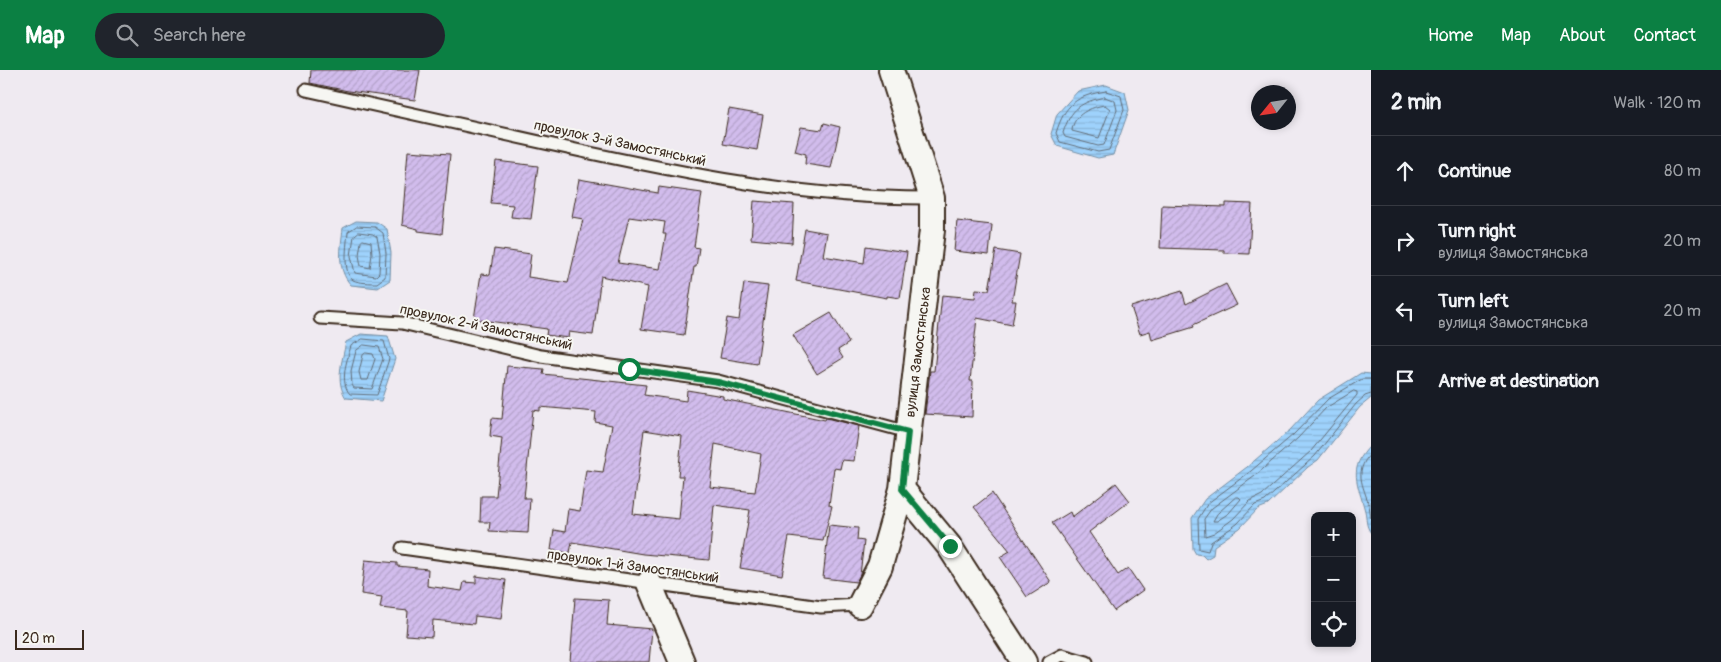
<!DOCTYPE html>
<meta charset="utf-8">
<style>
body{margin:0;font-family:Pangolin,sans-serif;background:#20242c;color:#f1f3f6}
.controls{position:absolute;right:15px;bottom:15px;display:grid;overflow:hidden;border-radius:8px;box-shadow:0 2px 8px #0003}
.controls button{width:45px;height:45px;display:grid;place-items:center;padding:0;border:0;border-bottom:1px solid #363941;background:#171b24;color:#f1f3f6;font:25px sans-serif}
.compass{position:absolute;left:1251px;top:15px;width:45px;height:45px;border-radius:50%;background:#171b24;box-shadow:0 2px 8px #0003;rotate:240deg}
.scale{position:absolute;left:15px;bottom:12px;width:69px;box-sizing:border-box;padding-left:5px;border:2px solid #3b2a1e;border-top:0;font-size:14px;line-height:18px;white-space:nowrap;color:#3b2a1e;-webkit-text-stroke:4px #f6f6f2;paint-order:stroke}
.stop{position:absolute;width:15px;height:15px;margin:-11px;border:4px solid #0b8043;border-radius:50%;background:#fff}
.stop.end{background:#0b8043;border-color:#fff;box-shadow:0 1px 5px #0008}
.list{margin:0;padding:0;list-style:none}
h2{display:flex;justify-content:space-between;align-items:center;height:65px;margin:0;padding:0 20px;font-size:21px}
h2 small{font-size:16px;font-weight:400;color:#9ea1a6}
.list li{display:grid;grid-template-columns:32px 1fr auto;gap:15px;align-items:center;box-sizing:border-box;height:70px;padding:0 20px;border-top:1px solid #363941}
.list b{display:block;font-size:19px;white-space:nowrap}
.list p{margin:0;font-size:16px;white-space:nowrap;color:#9ea1a6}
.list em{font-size:16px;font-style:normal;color:#9ea1a6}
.icon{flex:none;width:28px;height:28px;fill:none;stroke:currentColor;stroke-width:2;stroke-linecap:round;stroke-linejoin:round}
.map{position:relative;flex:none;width:1371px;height:592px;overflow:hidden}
header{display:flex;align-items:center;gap:30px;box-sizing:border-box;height:70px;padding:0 25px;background:#0b8043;color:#fff}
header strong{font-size:24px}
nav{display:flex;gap:28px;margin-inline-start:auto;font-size:18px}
.search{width:350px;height:45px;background:#20242c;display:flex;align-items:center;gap:12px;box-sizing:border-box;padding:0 18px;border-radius:28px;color:#9ea1a6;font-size:19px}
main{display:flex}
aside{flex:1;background:#171b24}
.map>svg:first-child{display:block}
.water{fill:url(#water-rules);stroke:#768fa3}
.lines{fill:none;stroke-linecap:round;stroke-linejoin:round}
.shore{stroke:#636d77;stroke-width:1}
.building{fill:url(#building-hatch);stroke:#3b2a1e;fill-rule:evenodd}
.lane-casing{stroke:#3b2a1e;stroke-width:15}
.street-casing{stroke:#3b2a1e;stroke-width:28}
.lane{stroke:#f6f6f2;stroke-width:11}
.street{stroke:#f6f6f2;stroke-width:24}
.route{stroke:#0b8043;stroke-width:6}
.labels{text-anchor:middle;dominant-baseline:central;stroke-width:4;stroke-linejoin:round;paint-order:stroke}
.street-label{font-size:14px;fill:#3b2a1e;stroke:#f6f6f2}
</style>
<header>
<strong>Map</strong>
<div class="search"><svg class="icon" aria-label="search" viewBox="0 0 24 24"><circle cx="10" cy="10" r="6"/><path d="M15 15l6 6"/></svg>Search here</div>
<nav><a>Home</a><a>Map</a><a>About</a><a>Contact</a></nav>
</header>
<main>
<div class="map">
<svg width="1371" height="592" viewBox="0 0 1371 592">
<defs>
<pattern id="water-rules" width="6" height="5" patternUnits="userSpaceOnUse" patternTransform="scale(1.25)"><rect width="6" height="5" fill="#9ed2fc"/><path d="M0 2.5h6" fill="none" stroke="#89b4d8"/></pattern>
<pattern id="building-hatch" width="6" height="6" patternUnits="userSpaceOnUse" patternTransform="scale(1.25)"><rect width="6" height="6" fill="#d1bcec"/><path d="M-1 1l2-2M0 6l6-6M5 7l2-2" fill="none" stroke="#b4a2ca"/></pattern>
</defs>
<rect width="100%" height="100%" fill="#efeaf1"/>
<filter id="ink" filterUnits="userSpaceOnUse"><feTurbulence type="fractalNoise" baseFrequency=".02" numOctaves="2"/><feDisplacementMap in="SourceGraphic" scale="10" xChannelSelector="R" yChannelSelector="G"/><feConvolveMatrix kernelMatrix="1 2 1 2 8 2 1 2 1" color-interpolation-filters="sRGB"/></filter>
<g filter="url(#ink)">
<!-- water -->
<path class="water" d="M1106 15 1125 22 1129 40 1113 85 1098 88 1057 76 1051 64 1057 44 1078 21Z
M356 151 377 152 387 159 391 183 390 210 378 218 351 215C336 199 341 177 343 158Z
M361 264 388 266 395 289 381 331 346 328C335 311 342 292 346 272Z
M1361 303 1371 304V328L1360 337 1318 390 1308 397 1268 435 1258 439 1240 458 1214 476 1213 485 1206 489 1202 485 1196 484 1193 479 1192 448 1205 429 1247 397 1290 360 1318 330Z
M1371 375V463C1365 455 1367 449 1365 441 1358 413 1347 399 1371 375Z"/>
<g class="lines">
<!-- shore -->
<path class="shore" d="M1106 21 1121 26 1124 40 1109 80 1098 82 1060 72 1056 63C1065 34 1076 26 1106 21Z
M1105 27 1115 31 1117 40 1104 75 1098 76 1065 67 1063 63C1071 38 1081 32 1105 27Z
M1105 35 1110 39 1099 68 1072 61C1073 44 1091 37 1105 35Z
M357 156 375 157 383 163 386 183 385 207 377 213C371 213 359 213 353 210 342 203 347 173 348 162Z
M359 162 373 164 377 167 380 183 379 203 376 206 355 203 351 186 354 166Z
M363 170 371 172 372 184 370 198 361 196 359 185 361 172Z
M363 269 384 271 389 289 377 325 350 324C339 312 347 290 351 276Z
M364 275 379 277 383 289 372 319 354 318 352 315 351 301 356 281Z
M366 283 373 284 375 289 368 310H361L359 302 363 285Z
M1371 309H1362L1328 329 1294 364 1251 401 1208 433 1198 449 1199 479 1208 481 1211 472 1237 454 1255 435 1265 431 1315 386 1356 334 1365 326 1371 324
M1354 321 1357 322V325L1311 381 1262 425 1250 431 1233 449 1214 463 1205 466 1204 449 1212 438 1255 406 1298 368 1326 338Z
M1371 383C1351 405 1366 417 1370 441 1371 445 1370 449 1371 453
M1236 427H1239L1241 429 1229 443 1217 451H1213L1217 444Z"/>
</g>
<!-- building -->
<path class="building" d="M311 0H420L415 30 348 21 310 13Z
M729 39 763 45 757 80 723 74Z
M824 53 840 57 831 98 805 94 806 84 795 81 801 57 822 60Z
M408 81 450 84 442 164 418 161V159L402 155Z
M496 91 538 96 531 149 511 147 513 135 491 133Z
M579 109 658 123 659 117 702 123 694 177 699 178 696 197H694L684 265 641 259 648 217 601 206 593 265 569 262 568 268 546 265 547 259 474 249 481 204 490 205 494 179 531 184 528 207 568 213 583 149 572 147ZM629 147 665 152 663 164H666L660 199 618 193Z
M754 131 794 134 792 173 751 169Z
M1226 133 1252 134 1249 184 1224 183V180L1160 178 1162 135 1226 137Z
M957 151 992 155 989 185 954 181Z
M805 159 827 163 823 186 864 193 866 176 907 182 900 228 887 226V228L796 211Z
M996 180 1020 184 1012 231H1016L1012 255 977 248 970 311H973L972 347 925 344 930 301H934L942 225 975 228 976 219 989 220Z
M744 213 768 216 757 294 720 288 727 248 739 250Z
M1226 214 1237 235 1193 255 1194 257 1152 270 1150 261 1140 264 1131 237 1182 221 1186 234Z
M831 243 849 273 838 280 843 288 817 304 793 265Z
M507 296 544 299 543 304 646 315 644 325 686 331 687 320 723 326V329L825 350 826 348 859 356 854 391 842 390 840 399 834 398 829 435 832 436 823 471 789 467 782 505 740 498 750 440 714 435 709 490 643 484 572 472 570 483 551 480 554 460 565 462 568 439 580 441 586 400 603 402 612 355 595 352 596 342 540 337V341L533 340 524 428H530L528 463 489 461 490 452H480L481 426H496L502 368 490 366 492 348 502 349ZM644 360 682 366 678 406H683L679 449 633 444ZM715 374 761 384 755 422 710 417Z
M1116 413 1130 431 1089 462 1118 505 1128 498 1143 520 1114 541 1052 453 1070 442 1072 447Z
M992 423 1051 512 1027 527 1000 487 1010 481 974 437Z
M829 455 858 458 857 470 864 471 860 505 856 512 823 508Z
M365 490 397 493V496L428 499 427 516 462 521 464 512 476 513V506L506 510 501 549 475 546 474 554 433 550 432 567 406 565 408 541 380 538 382 527 361 524Z
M575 528 609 530 607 555 652 559 649 592H570Z"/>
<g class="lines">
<defs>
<path id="lane" d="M306 20C390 38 474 57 558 76 681 103 805 129 932 128
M320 248 402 253 541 286 718 311 908 362
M402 478 821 537 860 535
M1049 592 1062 585 1087 592"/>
<path id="street" d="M891 0 932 128V160L902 419 949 476 1024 592
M649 513 682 592
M860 535 880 496 902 419"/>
</defs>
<!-- lane casing -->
<use href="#lane" class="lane-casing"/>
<!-- street casing -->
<use href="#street" class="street-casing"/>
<!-- lane -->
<use href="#lane" class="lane"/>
<!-- street -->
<use href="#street" class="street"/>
</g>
</g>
<g class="lines" filter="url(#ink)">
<!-- route -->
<path class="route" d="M629 299 718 312 908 362 902 419 950 476"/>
</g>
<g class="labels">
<!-- street labels -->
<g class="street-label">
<text transform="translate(620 73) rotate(12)">провулок 3-й Замостянський</text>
<text transform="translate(486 257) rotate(12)">провулок 2-й Замостянський</text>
<text transform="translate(918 282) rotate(-83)">вулиця Замостянська</text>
<text transform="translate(633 496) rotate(8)">провулок 1-й Замостянський</text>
</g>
</g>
</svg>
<div class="controls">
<button>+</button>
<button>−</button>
<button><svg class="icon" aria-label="locate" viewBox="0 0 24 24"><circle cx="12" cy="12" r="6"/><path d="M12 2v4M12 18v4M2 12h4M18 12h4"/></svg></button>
</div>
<svg class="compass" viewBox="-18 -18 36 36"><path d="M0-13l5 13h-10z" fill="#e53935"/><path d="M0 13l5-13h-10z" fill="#9ea1a6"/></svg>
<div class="scale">20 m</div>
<div class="stop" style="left:629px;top:299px"></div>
<div class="stop end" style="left:950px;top:476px"></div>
</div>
<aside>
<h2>2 min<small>Walk · 120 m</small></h2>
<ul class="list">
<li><svg class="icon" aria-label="ahead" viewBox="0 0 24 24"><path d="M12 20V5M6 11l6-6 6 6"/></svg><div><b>Continue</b></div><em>80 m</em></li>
<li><svg class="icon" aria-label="right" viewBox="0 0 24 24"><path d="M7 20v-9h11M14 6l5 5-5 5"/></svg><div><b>Turn right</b><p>вулиця Замостянська</p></div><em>20 m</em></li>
<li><svg class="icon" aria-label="left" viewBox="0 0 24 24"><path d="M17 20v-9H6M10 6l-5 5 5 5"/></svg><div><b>Turn left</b><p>вулиця Замостянська</p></div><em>20 m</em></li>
<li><svg class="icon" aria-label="arrive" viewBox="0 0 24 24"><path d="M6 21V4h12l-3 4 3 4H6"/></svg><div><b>Arrive at destination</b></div></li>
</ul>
</aside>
</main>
